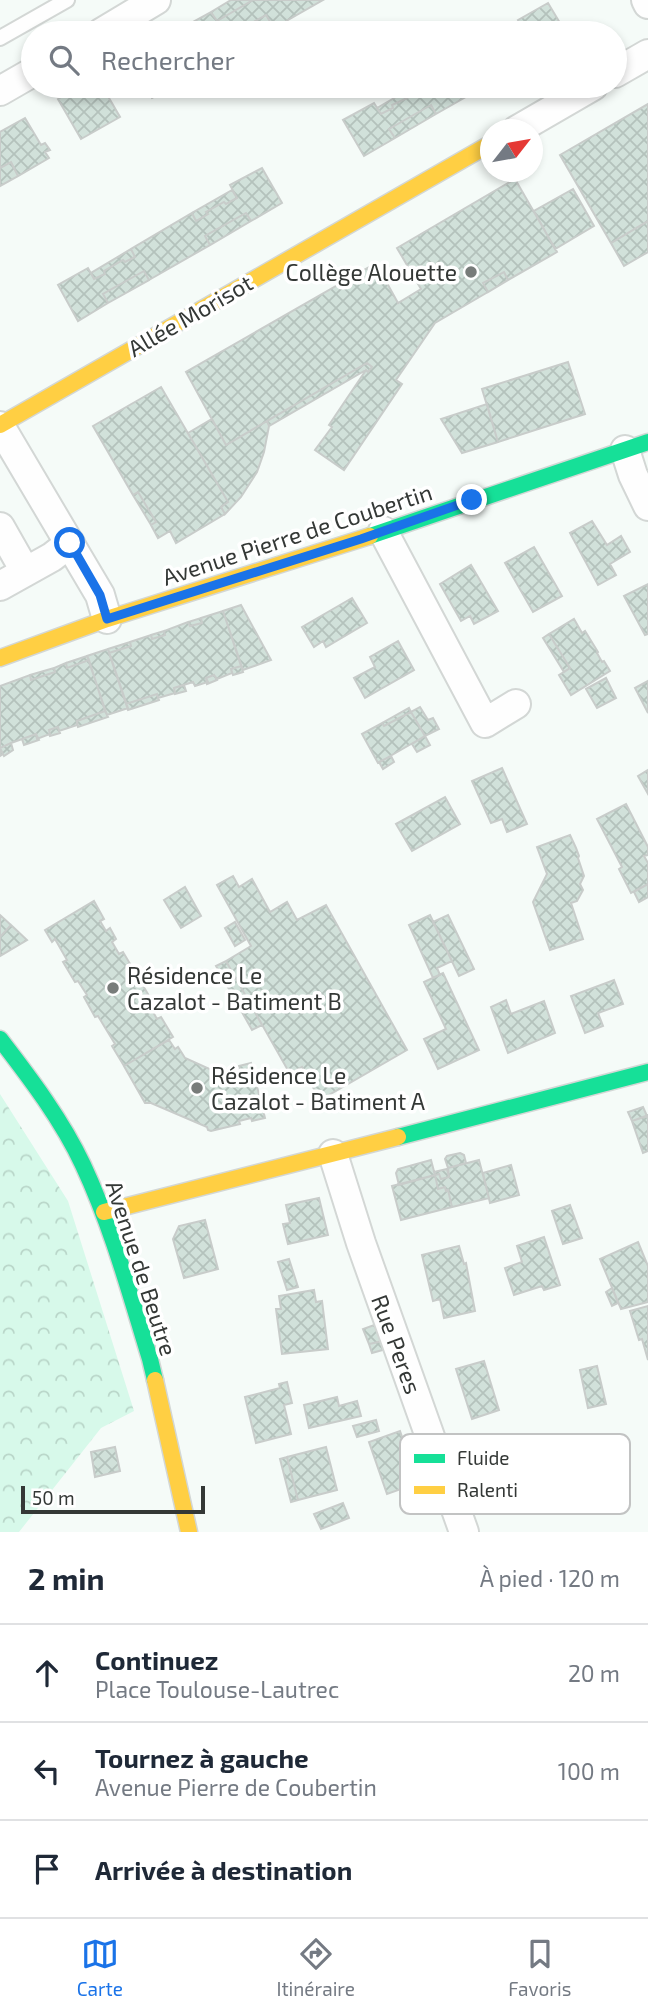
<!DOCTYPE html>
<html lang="fr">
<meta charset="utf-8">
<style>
body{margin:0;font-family:"Exo 2",sans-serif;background:#f2f2f3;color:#1f2937}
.compass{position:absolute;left:480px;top:119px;width:63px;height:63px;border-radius:50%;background:#fff;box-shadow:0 4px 10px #0003;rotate:59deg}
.scale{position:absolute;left:21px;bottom:18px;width:184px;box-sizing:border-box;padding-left:7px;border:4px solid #343836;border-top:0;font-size:19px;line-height:24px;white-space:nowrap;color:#343836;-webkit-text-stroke:5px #fff;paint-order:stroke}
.stop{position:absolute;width:21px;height:21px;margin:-16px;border:5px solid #1a73e8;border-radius:50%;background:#fff}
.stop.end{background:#1a73e8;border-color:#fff;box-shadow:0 2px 7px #0008}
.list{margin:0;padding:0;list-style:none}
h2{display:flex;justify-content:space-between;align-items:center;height:91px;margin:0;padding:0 28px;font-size:30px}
h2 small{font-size:23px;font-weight:400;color:#747a83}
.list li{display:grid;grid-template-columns:46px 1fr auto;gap:21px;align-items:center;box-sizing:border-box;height:98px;padding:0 28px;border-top:2px solid #e0e1e3}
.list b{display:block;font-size:26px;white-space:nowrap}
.list p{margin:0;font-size:23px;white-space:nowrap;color:#747a83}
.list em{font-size:23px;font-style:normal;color:#747a83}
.icon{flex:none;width:38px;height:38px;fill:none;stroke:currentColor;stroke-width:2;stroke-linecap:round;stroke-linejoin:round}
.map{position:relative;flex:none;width:648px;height:1532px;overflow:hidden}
.search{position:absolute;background:#fff;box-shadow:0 4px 10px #0003;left:21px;right:21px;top:21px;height:77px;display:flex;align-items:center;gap:18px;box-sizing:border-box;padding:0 24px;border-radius:38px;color:#747a83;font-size:26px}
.sheet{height:385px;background:#fff}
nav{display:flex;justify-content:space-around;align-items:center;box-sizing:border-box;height:98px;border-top:2px solid #e0e1e3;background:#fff;font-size:19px;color:#747a83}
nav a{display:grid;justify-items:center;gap:4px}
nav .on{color:#1a73e8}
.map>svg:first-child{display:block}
.park{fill:url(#park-crowns)}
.building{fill:url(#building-cross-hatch);stroke:#c8ccca;stroke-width:2}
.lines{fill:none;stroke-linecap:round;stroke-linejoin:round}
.lane-casing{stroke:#d3d7d5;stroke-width:18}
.street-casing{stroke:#d3d7d5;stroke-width:32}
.fast-casing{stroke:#d3d7d5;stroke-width:19}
.slow-casing{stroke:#d3d7d5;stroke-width:19}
.lane{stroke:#fefefe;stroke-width:14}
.street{stroke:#fefefe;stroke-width:28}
.fast{stroke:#16e098;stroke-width:16}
.slow{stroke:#ffcf43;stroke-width:16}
.route{stroke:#1a73e8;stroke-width:9}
.poi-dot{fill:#787c7a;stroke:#fff;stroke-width:2.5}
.labels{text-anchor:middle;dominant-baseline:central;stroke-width:7;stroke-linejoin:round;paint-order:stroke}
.poi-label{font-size:23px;fill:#343836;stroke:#fff;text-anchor:start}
.street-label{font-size:23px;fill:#343836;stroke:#fff}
.key{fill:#fff;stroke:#c2c3c3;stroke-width:2}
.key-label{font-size:19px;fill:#343836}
</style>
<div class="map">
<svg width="648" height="1532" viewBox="0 0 648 1532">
<defs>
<pattern id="park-crowns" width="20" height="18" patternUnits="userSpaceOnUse" patternTransform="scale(1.75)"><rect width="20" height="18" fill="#d7f9ea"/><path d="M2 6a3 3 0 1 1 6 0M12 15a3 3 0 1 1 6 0" fill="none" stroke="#b9d6c9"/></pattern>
<pattern id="building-cross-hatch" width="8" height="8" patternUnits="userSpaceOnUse" patternTransform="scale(1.75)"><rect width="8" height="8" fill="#d1e1da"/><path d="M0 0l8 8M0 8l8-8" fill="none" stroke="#b4c2bc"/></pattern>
</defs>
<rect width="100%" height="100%" fill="#f5fbf8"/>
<!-- park -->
<path class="park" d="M0 1094 68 1201 134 1411 101 1428 19 1532H0Z"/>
<!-- building -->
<path class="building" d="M231 0H253L217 21 211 12Z
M253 0H323L274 28 266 15 255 21 257 24 240 33 237 32 234 33H183L180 29 211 12 217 21Z
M548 3 566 33H521L525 31 518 20Z
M266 15 274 28 264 33H240L257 24 255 21Z
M520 25 525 31 521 33H506Z
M81 86H102L120 117 81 139 58 99Z
M145 86H174L152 98Z
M415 86H420L422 91 392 105 393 108 381 114 377 108Z
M420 86H485L436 114 431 105 389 129 395 138 364 156 343 120 374 103 381 114 393 108 392 105 422 91Z
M648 104V221L611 243 560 155Z
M431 105 436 114 395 138 389 129Z
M25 118 41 145 45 143 50 150 45 152 49 158 18 176 11 162 0 168V132Z
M11 162 18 176 0 186V168Z
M262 168 282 203 251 221 246 213 205 236 210 245 149 280 144 271 103 294 108 303 78 321 58 285 88 268 94 279 105 274 104 271 123 260 125 262 135 257 131 249 192 213 196 221 208 214 206 212 224 202 226 204 237 198 230 185Z
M515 179 557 252 508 280 504 272 483 283 488 292 435 323 396 380 402 384 344 470 315 450 332 427 329 425 366 370 368 372 372 367 367 363 226 445 186 372 376 263 398 303 421 289 397 248Z
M573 189 594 226 555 249 534 211Z
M232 190 237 198 226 204 224 202 206 212 208 214 196 221 192 213Z
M246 213 251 221 210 245 205 236Z
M648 221V252L624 266 611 243Z
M131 249 135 257 125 262 123 260 104 271 105 274 94 279 91 273Z
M144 271 149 280 108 303 103 294Z
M504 272 508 280 488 292 483 283Z
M568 362 585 414 498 442 482 389Z
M367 363 372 367 368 372 366 370 269 426 267 421Z
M161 387 228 502 221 507 225 514 176 543 170 531 158 538 151 525 156 522 138 492 133 495 93 426Z
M487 404 498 442 462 453 441 419Z
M212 419 226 445 267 421 269 426 264 452 257 472 241 497 225 514 221 507 228 502 188 433Z
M138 492 156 522 151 525 133 495Z
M592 521 607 545 621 536 630 552 610 564 616 575 598 585 570 533Z
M534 547 562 596 533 612 505 563Z
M471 565 498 611 474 624 470 616 461 621 440 584Z
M648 584V634L645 635 624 596Z
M352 598 367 623 326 647 323 641 314 647 302 627Z
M241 605 271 660 243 670 223 611Z
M223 611 241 666 231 669 232 673 217 679 214 675 206 678 208 682 195 686 193 682 174 688 175 693 158 698 157 694 126 704 109 653 131 646 130 642 151 635 152 639 165 635 164 631 188 622 190 626 202 623 201 618Z
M201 618 202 623 190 626 188 622Z
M574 619 582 633 585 631 598 652 597 653 602 662 604 661 610 671 571 695 559 675 570 668 549 634Z
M164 631 165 635 152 639 151 635Z
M549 634 570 668 564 672 543 638Z
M398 641 414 670 365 698 354 678 375 667 370 657Z
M130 642 131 646 109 653 108 649Z
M108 649 128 708 107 715 87 656Z
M87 656 89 660 67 668 66 663Z
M89 660 105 711 77 721V725L59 731 58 727 49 730 50 734 37 739 36 734 11 743 0 748 3 754 0 756V686L30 675 31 680 55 672 54 668 66 663 67 668Z
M241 666 243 672 233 675 231 669Z
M54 668 55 672 31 680 30 675Z
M214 675 217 680 207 684 206 678Z
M606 678 616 698 597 708 586 689Z
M648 681V713L635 688Z
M184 685 186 691 175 694 174 688Z
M157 694 159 700 128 710 126 704Z
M420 707 428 720 433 718 439 729 425 736 411 712Z
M409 708 411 712 384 726 382 723Z
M105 711 108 717 78 727 77 721Z
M411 712 425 736 378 763 362 734 382 723 384 726Z
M58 727 60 733 50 736 49 730Z
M36 734 39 740 24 745 22 739Z
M425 736 430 745 417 752 412 744Z
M11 743 13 750 4 756 0 748Z
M391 756 394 762 383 769 379 762Z
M502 768 527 824 507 832 502 819 491 823 472 781Z
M648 770V794L638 776Z
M445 797 460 824 412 851 396 824Z
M626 804 648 847V855L644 856 648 863V884L631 893 619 869 622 867 597 819Z
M570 835 576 848 579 856 578 858 584 876 580 884 583 890 577 901 571 903 583 939 550 950 533 902 547 874 537 847Z
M233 876 239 887 252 879 270 912 287 902 297 920 326 905 407 1050 320 1100 302 1067 290 1074 226 961 251 946 217 885Z
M648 884V897L639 902 634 892Z
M185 887 201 916 181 928 164 900Z
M94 901 104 919 100 921 106 931 110 928 116 939 112 942 119 954 123 952 148 994 144 996 157 1019 161 1017 173 1037 124 1066 112 1046 115 1044 98 1016 95 1017 84 997 87 995 78 981 75 982 63 962 67 960 55 939 52 942 45 930Z
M0 915 11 925 0 937Z
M430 915 452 961 437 968 440 975 433 978 409 925Z
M448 915 474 969 459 976 433 922Z
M235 922 245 940 235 946 225 928Z
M11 925 27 940 0 956V937Z
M226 961 262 1025 252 1030 216 966Z
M443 973 479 1050 438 1069 424 1039 446 1029 424 982Z
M614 980 623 1004 598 1013 603 1026 585 1033 571 996Z
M506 1000 511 1014 544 1001 555 1033 508 1053 491 1007Z
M169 1040 175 1049 178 1047 185 1058 216 1072 227 1069 228 1073 240 1070 239 1066 251 1063 265 1118 252 1121 251 1118 239 1121 240 1124 211 1131 208 1130 207 1127 151 1103H145L124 1066Z
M643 1107 647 1116 632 1121 628 1112Z
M648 1115V1151L643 1153 632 1121Z
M460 1153 464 1155 466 1163 448 1168 445 1159 447 1156Z
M431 1160 435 1175 399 1185 396 1173 398 1169Z
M479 1160 489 1198 452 1207 448 1190 446 1191 445 1187 438 1189 435 1175 439 1174 441 1179 449 1177 448 1168Z
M511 1165 519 1195 490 1203 483 1173Z
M447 1169 449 1177 441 1179 439 1174 435 1175 434 1172Z
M435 1175 438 1189 445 1187 446 1191 448 1190 452 1207 401 1220 392 1186Z
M319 1198 328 1235 288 1244 283 1224 290 1223 286 1205Z
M570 1205 582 1238 563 1244 552 1211Z
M205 1220 218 1269 184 1278 173 1239 179 1226Z
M544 1237 560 1285 544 1290 542 1286 514 1295 505 1268 522 1262 517 1246Z
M638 1242 648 1266V1302L621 1309 600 1259Z
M459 1246 464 1264 466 1263 475 1311 444 1318 440 1299 433 1301 422 1255Z
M289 1259 298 1287 287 1290 278 1262Z
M612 1288 618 1303 612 1306 606 1292Z
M314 1290 316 1302 322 1301 328 1349 282 1354 276 1309H281L279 1296Z
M648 1306V1360L642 1339 639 1340 630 1311Z
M377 1324 383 1341 369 1344 363 1329Z
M383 1341 386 1349 372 1353 369 1344Z
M484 1361 499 1410 472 1419 456 1369Z
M597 1366 606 1404 588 1408 580 1370Z
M287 1382 292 1403 284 1405 291 1434 256 1443 245 1397 280 1388 279 1384Z
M337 1397 339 1406 357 1401 361 1416 309 1428 304 1405Z
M376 1420 379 1431 357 1437 353 1426Z
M400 1431 418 1483 387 1494 369 1442Z
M115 1447 120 1471 95 1477 91 1452Z
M326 1447 337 1490 298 1500 287 1457Z
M287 1457 298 1500 291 1502 280 1459Z
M343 1503 349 1518 321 1529 314 1514Z"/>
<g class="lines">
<defs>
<path id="lane" d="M0 38 67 0"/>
<path id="street" d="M646 0 648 4
M101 33 156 0
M615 73 648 54
M0 91 33 72
M517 130 593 86
M0 426 100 595 107 619
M625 450 633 475 648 506
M0 527 25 571
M383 531 485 723 516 704
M0 586 52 557 70 543
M333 1154 361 1243 464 1532"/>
<path id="fast" d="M370 536 648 442
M0 1039C30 1078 62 1120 83 1165 112 1227 130 1294 150 1359L155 1380
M398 1137 648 1072"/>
<path id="slow" d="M0 425 490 144
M0 658 107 619 370 536
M104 1212 398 1137
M155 1380 189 1532"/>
</defs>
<!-- lane casing -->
<use href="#lane" class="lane-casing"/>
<!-- street casing -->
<use href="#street" class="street-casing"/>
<!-- fast casing -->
<use href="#fast" class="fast-casing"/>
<!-- slow casing -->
<use href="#slow" class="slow-casing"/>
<!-- lane -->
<use href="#lane" class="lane"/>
<!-- street -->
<use href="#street" class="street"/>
<!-- fast -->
<use href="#fast" class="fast"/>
<!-- slow -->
<use href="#slow" class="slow"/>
</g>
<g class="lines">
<!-- route -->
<path class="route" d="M70 543 100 595 107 619 361 539 472 500"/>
</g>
<!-- markers -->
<g class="poi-dot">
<circle cx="471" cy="272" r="7"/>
<circle cx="113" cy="988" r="7"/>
<circle cx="197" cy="1088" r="7"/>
</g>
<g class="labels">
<!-- poi labels -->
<g class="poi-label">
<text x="457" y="272" text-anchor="end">Collège Alouette</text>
<text x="127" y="975">Résidence Le<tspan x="127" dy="26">Cazalot - Batiment B</tspan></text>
<text x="211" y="1075">Résidence Le<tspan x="211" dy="26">Cazalot - Batiment A</tspan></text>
</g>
<!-- street labels -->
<g class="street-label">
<text transform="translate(190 315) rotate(-30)">Allée Morisot</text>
<text transform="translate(297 534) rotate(-18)">Avenue Pierre de Coubertin</text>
<text transform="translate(142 1268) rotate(72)">Avenue de Beutre</text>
<text transform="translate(397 1344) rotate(70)">Rue Peres</text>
</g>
</g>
<!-- legend -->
<rect x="400" y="1434" width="230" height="80" rx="10" class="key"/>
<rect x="414" y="1454" width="31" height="9" fill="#16e098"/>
<rect x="414" y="1486" width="31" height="8" fill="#ffcf43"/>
<g class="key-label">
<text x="457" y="1465">Fluide</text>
<text x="457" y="1497">Ralenti</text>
</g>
</svg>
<svg class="compass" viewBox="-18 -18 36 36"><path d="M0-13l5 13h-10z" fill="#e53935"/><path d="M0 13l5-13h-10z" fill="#747a83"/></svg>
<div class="scale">50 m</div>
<div class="stop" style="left:70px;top:543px"></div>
<div class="stop end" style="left:472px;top:500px"></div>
<div class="search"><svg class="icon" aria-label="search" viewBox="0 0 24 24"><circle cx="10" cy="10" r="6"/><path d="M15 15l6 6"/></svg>Rechercher</div>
</div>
<section class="sheet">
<h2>2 min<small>À pied · 120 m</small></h2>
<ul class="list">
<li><svg class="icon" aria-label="ahead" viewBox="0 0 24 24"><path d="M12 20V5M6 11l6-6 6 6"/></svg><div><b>Continuez</b><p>Place Toulouse-Lautrec</p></div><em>20 m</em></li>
<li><svg class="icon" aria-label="left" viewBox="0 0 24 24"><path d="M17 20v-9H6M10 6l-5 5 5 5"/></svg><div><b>Tournez à gauche</b><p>Avenue Pierre de Coubertin</p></div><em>100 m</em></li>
<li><svg class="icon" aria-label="arrive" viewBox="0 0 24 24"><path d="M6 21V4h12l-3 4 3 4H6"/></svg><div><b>Arrivée à destination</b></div></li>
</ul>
</section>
<nav>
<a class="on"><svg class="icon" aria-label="map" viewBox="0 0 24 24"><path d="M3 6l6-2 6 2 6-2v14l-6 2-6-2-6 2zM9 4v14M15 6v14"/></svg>Carte</a>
<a><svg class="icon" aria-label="directions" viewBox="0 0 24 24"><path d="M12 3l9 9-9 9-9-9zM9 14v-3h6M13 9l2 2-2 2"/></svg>Itinéraire</a>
<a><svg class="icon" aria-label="saved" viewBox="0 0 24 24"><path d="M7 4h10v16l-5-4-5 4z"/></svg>Favoris</a>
</nav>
